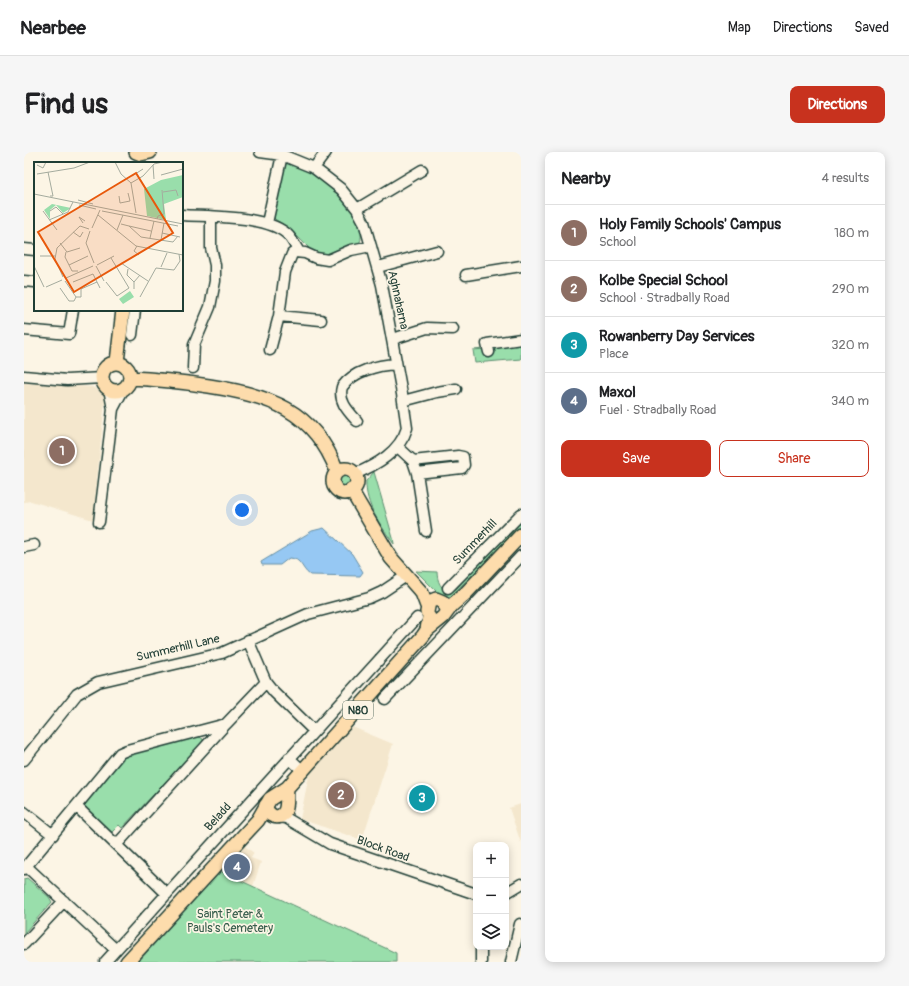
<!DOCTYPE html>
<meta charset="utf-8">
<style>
body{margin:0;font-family:Pangolin,sans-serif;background:#f6f6f6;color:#202124}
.controls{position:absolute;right:12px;bottom:12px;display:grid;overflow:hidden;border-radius:8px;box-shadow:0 2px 10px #0003}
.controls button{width:36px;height:36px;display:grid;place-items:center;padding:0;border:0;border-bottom:1px solid #e0e0e0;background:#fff;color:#202124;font:20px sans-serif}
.you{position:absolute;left:218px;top:358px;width:14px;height:14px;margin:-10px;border:3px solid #fff;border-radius:50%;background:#1a73e8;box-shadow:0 0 0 6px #1a73e833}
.badge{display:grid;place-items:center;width:26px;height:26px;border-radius:50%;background:#c8321e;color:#fff;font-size:13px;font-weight:700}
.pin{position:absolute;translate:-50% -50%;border:2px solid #fff;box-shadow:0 1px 4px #0006}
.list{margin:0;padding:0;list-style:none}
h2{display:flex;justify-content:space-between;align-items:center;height:52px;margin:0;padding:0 16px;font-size:17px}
h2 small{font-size:13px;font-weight:400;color:#757577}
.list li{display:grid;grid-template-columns:26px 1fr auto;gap:12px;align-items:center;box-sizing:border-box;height:56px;padding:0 16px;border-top:1px solid #e0e0e0}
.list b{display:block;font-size:15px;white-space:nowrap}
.list p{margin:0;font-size:13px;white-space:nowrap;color:#757577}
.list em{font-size:13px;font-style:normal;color:#757577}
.actions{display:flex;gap:8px;padding:12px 16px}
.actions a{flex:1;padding:9px 0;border:1px solid #c8321e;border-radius:8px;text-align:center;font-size:14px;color:#c8321e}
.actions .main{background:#c8321e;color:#fff}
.icon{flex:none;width:22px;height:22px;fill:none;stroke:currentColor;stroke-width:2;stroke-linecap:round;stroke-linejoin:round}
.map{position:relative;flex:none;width:497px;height:810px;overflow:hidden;border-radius:8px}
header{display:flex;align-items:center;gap:24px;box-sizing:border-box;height:56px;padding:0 20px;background:#fff;border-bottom:1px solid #e0e0e0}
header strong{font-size:19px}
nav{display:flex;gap:22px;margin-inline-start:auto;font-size:14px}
.intro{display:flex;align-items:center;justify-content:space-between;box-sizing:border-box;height:96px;padding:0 24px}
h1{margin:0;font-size:28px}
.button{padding:10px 18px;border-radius:8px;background:#c8321e;color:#fff;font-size:14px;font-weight:700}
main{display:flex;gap:24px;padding:0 24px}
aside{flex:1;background:#fff;border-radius:8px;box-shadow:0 2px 10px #0003}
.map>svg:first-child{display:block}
.built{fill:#f4e7cd}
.green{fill:#99deab;stroke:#5c8e70}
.water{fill:#96c8f3;stroke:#6690a7}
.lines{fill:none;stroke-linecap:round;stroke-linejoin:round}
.minor-casing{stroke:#1f3d34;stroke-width:13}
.major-casing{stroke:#1f3d34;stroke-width:16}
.minor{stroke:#fcf5e5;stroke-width:10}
.major{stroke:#fddcac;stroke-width:13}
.labels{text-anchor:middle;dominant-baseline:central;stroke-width:3.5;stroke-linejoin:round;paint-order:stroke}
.shield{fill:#fcf5e5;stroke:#617469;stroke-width:1}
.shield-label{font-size:11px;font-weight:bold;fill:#1f3d34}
.street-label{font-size:12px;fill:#1f3d34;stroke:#fcf5e5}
.park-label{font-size:12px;fill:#375d4c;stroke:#fcf5e5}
.inset-road{fill:none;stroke:#a4ab9e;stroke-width:1}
.view{fill:#e8590c;fill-opacity:0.15;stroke:#e8590c;stroke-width:2}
.inset-edge{fill:none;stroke:#1f3d34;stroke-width:2}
</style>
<header>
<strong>Nearbee</strong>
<nav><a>Map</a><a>Directions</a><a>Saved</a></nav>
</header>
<div class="intro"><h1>Find us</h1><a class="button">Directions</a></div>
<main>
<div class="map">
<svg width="497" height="810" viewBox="0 0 497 810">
<rect width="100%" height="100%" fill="#fcf5e5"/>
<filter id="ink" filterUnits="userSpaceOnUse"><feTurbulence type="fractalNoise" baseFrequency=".025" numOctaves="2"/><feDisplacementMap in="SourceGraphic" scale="8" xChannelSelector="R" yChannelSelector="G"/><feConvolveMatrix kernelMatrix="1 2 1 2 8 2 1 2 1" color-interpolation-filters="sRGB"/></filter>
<g filter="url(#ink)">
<!-- built -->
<path class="built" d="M0 231 68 235 78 240 81 248 69 368 7 349 0 350Z
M326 574 369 592 338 688 276 667 286 618Z
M497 652V691L485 656Z
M219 693 230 701 227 706 237 710 229 734 196 719Z"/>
<!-- green -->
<path class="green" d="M261 11C286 13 346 62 336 90L304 103 291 102 265 76 252 68 248 64 257 35Z
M497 191V207L451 211 449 198 461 197 462 203 471 201 470 195Z
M350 320 369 386 370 392C357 374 341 353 342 329Z
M315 329a6 6 0 1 1 12 0a6 6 0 1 1-12 0Z
M497 367V375L426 445 414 441 392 419 413 420C413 428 417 440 427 439L432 437Z
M172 583 179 587V590L98 676 95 673 86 682 59 655 91 611 100 604Z
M196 719 372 801V810H114Z
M3 726 25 745 28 750 0 781V727Z"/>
<!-- water -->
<path class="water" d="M300 376 328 402 339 420 336 424 286 423C277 417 278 406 265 406L256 413H238L237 410 288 379Z"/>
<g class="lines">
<defs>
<path id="minor" d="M236 0 258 3 290 16 317 37 333 57 340 70 358 133 378 242 383 276C376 300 352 313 331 322
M290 16 302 0
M333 57 398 18
M158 63C186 65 246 63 265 84 269 89 272 95 275 100
M243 71 258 3
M0 97 11 98
M354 115 413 99
M442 123 497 114
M0 129 11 130
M255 164 297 168
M0 178 45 182 49 158
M108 183 111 158
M369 187 403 176 429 177
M246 198 255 164 261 120 268 102 271 100 281 101 292 106 304 108 327 98 347 94
M465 200 463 192 497 187
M169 216 170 193 186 155 191 129V113L187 96V66
M0 224 43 228 78 226
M379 249 413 240 432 237
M89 257 99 238
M333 269C324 259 314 249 318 235 329 219 354 213 372 212
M374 295 389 309 393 321 402 379
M389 309 434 304 439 305 440 313 438 316 393 321
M75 370 89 257 85 237
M0 395 10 393
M424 436 497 362
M224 488 242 530 250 540 290 579
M361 547 497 404
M265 606 278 618
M0 608 53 542 74 530 198 501 284 462 345 446 358 440 382 424
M53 655 143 742
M0 660 29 683
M254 665 262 666 306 692 452 742
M95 690 202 572
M2 714 92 798
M0 717 96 601 103 598 202 572 242 530
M482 741 497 732
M0 792 40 749
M81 810 393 466
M457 810V795
M487 810 496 772"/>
<path id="major" d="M112 0 117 2 126 0
M93 210 99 158
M78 225a14 14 0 1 1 28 0a14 14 0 1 1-28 0Z
M106 226C133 227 159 230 185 234 244 243 290 258 313 319
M309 329a12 12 0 1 1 24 0a12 12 0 1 1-24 0Z
M327 338 367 406 398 441 403 454
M403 460 405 450 412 447 419 450 422 458V461
M403 478 419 465 428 453 442 441 497 383
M242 653C242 664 256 670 261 659 264 653 262 643 263 636
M103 810 234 668 246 647 263 636 399 484 403 478 405 465"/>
</defs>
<!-- minor casing -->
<use href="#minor" class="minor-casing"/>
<!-- major casing -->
<use href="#major" class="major-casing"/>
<!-- minor -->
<use href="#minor" class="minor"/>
<!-- major -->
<use href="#major" class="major"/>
</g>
</g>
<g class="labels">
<!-- shield labels -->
<rect class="shield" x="319" y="549" width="30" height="18" rx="3"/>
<g class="shield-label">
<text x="334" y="558">N80</text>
</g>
<!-- street labels -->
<g class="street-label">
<text transform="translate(374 148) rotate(78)">Aghnaharna</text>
<text transform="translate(451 390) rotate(-46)">Summerhill</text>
<text transform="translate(154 496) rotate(-13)">Summerhill Lane</text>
<text transform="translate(194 665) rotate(-48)">Beladd</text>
<text transform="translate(359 697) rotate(20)">Block Road</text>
</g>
<!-- park labels -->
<g class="park-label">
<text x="206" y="762">Saint Peter &amp;<tspan x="206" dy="14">Pauls's Cemetery</tspan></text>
</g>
</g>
<!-- overview -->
<g transform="translate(10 10)">
<rect width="149" height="149" fill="#fcf5e5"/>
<path d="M149 13V35L130 42 132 58 113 54 110 27 127 18ZM18 42 37 46 29 51 22 43 16 48V57L10 48ZM96 129 100 135 89 142 85 137Z" fill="#99deab"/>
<path class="inset-road" d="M81 0 87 12 97 21 102 51M3 3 9 6 12 0M119 3 120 17M14 10 19 34H16M3 12 40 6 56 0M127 13 149 7M98 14 109 7M97 21 109 14 120 2 129 0M129 30 142 28 144 34M0 32 149 62M85 34 86 41 96 39 94 31M44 38 59 42M45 43 62 47M9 49 23 68M16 49 22 45 29 52M68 49 144 64M64 53 102 84 149 93M123 57 124 54 130 52 128 28M15 58 34 50 39 40M49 61 45 55 51 59M87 62 95 64 107 75 139 80 144 74M95 64 117 69M58 66 66 48M83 68 89 53M56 69 52 81 60 101M39 70 46 75 49 70M128 71 146 75M116 76 120 59M127 78 130 61M26 81 33 90 46 86M103 84 100 89 105 93M32 90 31 95 38 109H44M6 94H21M87 101 114 119M35 103 54 94M63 103 80 94M0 104 10 125M62 104 70 119M127 105 133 91M94 107 93 113 100 120M29 115 21 97 23 86 46 64 55 67M32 116 59 104M31 119 42 135H47V127L63 120M39 120 59 112 66 126M72 120 83 134 95 126 77 96M12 125 28 118M26 126 35 139H40L42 135M100 127V120L106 113M106 135 122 106 140 108 146 99 145 92"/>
<path class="view" d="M102 11 139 71 40 130 4 70Z"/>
<rect width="149" height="149" class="inset-edge"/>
</g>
</svg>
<div class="controls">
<button>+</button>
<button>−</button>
<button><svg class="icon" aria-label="layers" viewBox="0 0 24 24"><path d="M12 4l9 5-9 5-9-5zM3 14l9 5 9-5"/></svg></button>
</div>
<div class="you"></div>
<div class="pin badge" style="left:38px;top:299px;background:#8d6e63">1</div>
<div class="pin badge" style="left:317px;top:643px;background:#8d6e63">2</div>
<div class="pin badge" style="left:398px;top:646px;background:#0f9aa8">3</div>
<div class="pin badge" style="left:213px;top:715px;background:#5c6f8a">4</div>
</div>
<aside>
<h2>Nearby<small>4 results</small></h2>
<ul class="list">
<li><span class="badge" style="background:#8d6e63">1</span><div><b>Holy Family Schools' Campus</b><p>School</p></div><em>180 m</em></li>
<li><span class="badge" style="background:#8d6e63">2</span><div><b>Kolbe Special School</b><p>School · Stradbally Road</p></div><em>290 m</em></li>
<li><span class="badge" style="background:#0f9aa8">3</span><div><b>Rowanberry Day Services</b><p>Place</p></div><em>320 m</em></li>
<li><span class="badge" style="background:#5c6f8a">4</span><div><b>Maxol</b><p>Fuel · Stradbally Road</p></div><em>340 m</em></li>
</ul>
<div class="actions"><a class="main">Save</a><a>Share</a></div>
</aside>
</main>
